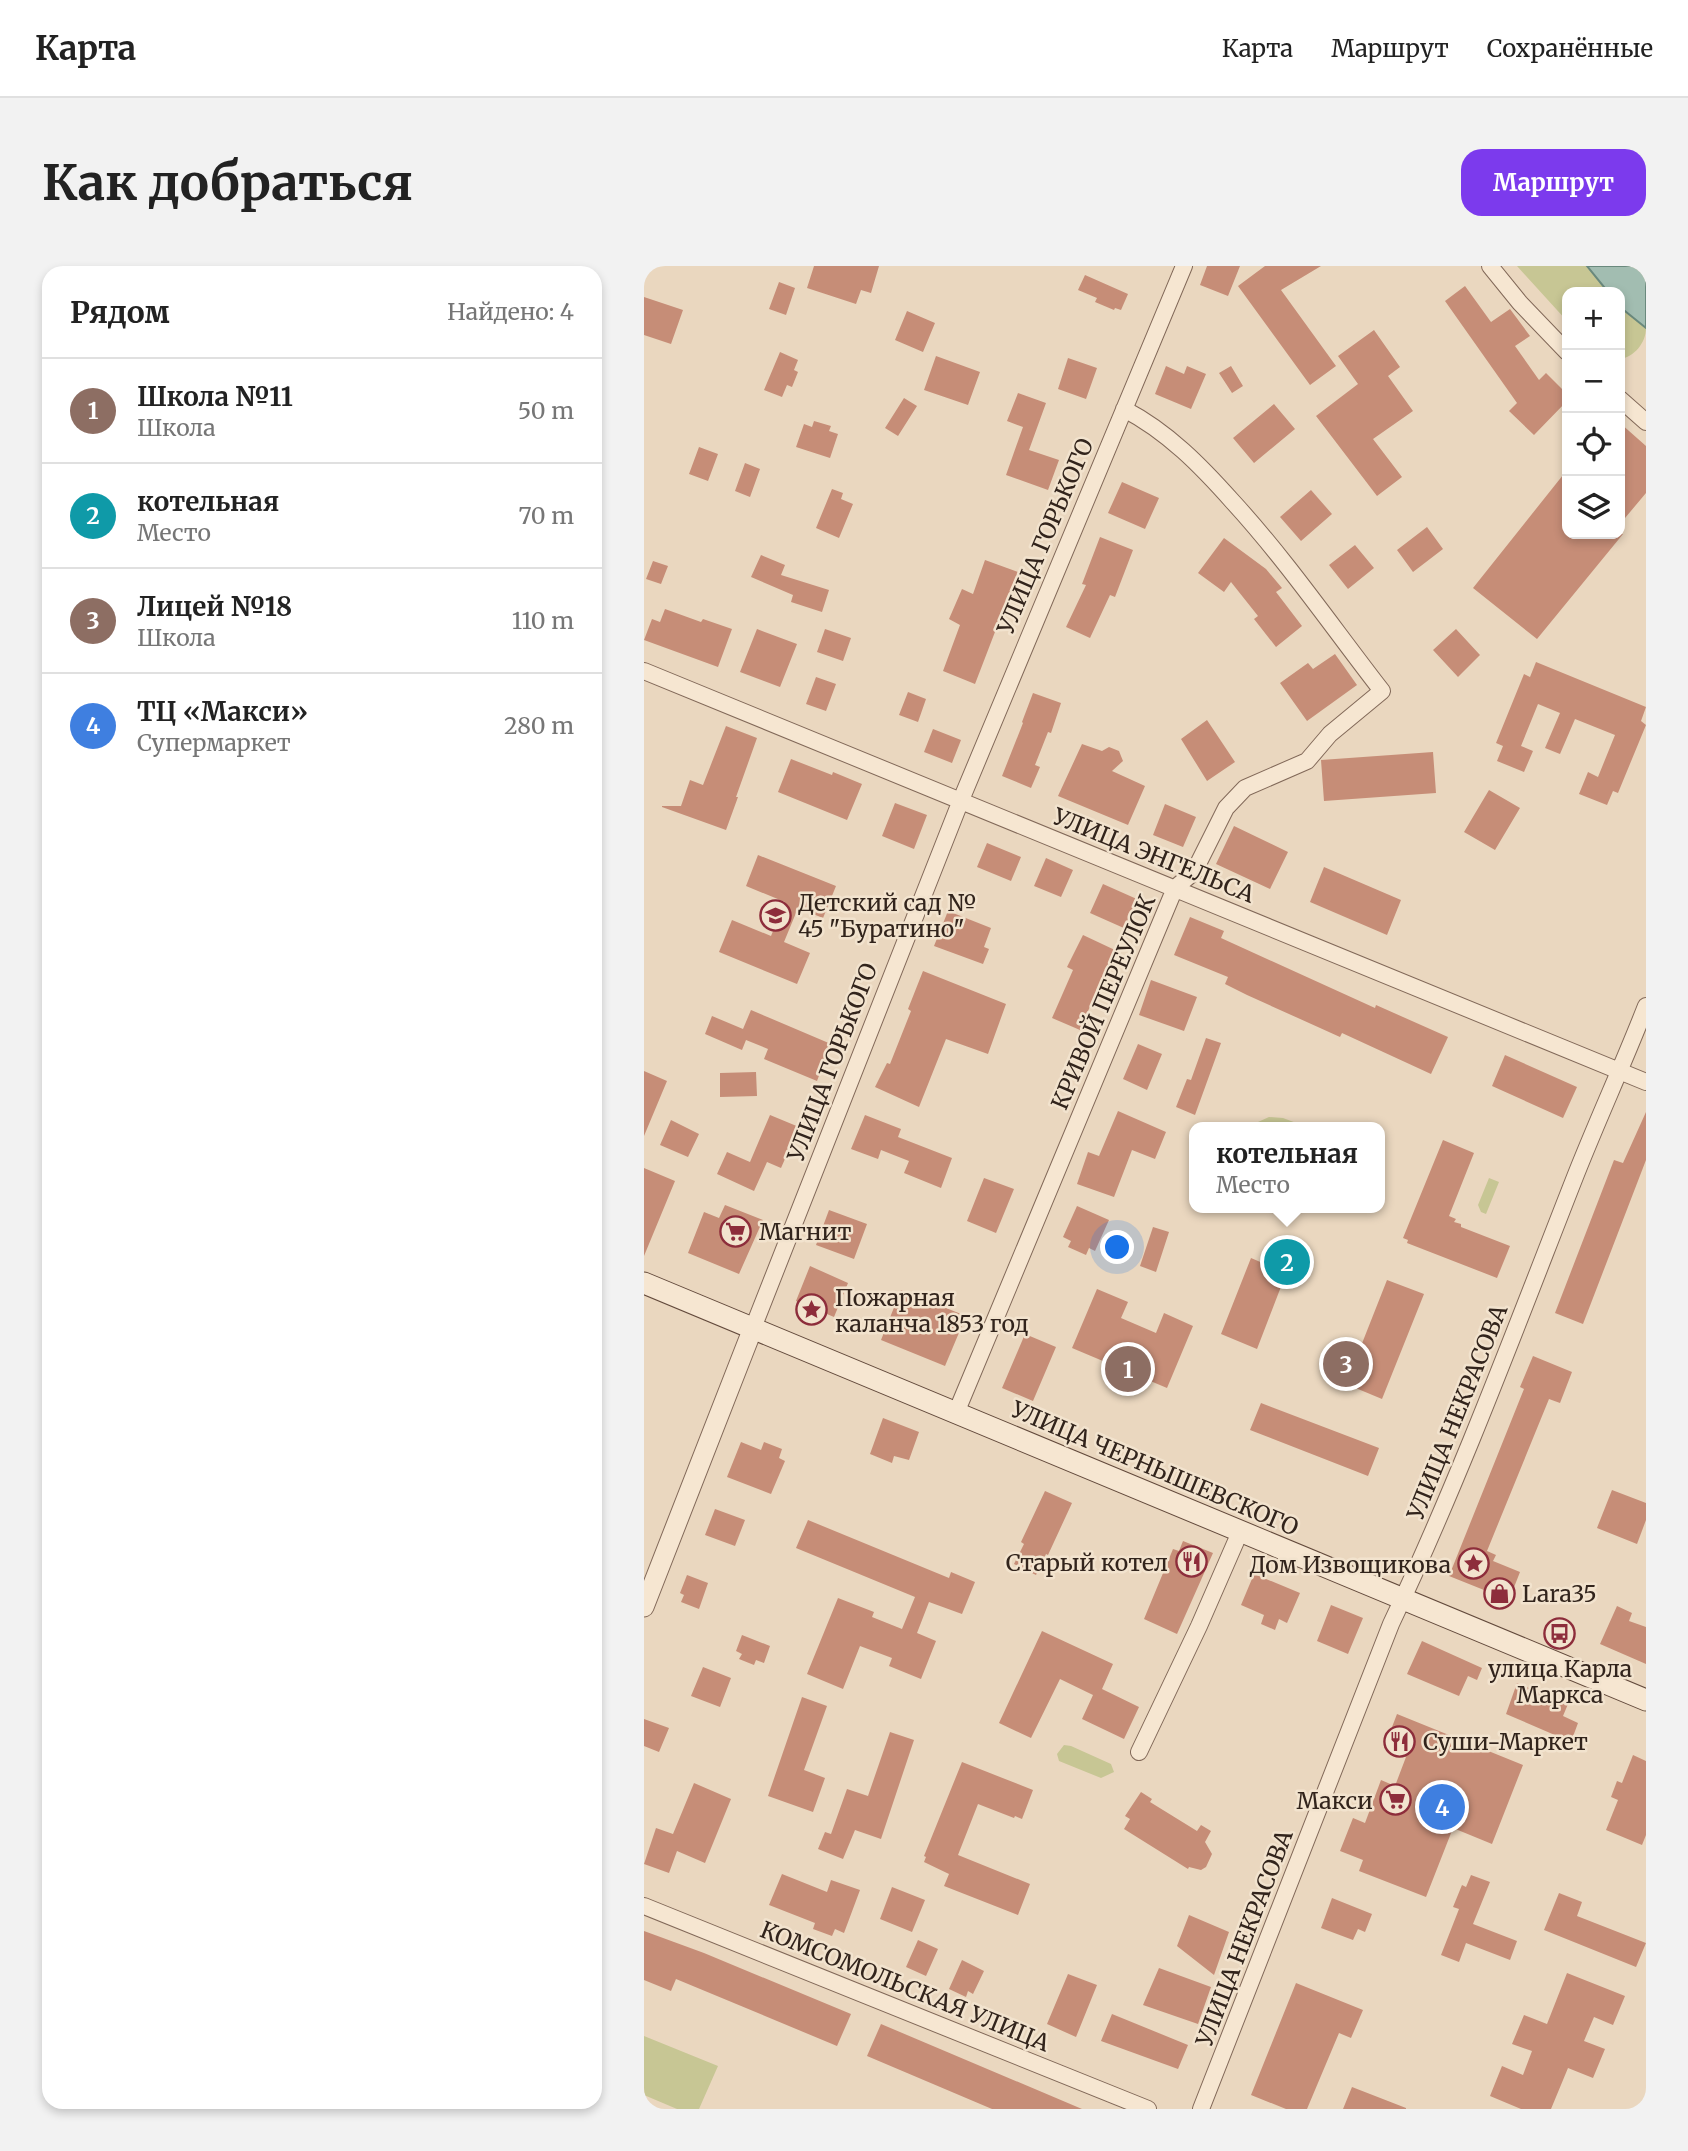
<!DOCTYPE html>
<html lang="ru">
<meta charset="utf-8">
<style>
body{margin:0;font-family:Merriweather,serif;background:#f2f2f2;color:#222}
.controls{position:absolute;right:21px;top:21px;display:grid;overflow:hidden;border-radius:14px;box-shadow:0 4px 10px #0003}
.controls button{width:63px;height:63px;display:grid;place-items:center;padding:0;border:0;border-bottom:2px solid #e0e0e0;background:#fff;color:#222;font:35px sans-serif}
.you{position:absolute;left:474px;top:982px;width:24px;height:24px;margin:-18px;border:5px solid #fff;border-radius:50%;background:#1a73e8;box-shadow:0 0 0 10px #1a73e833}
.badge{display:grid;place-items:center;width:46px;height:46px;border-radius:50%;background:#7c3aed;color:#fff;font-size:23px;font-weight:700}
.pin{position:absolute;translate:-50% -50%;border:4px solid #fff;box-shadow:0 2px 7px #0006}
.popup{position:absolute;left:545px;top:856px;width:196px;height:91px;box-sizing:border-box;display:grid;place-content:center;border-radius:14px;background:#fff;filter:drop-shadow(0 2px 5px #0005);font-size:23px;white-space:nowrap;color:#767676}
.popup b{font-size:26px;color:#222}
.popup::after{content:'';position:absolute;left:50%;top:100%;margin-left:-14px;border:14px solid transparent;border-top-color:#fff}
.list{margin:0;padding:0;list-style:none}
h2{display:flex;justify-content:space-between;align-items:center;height:91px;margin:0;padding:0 28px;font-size:30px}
h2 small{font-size:23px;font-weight:400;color:#767676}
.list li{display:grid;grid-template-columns:46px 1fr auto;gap:21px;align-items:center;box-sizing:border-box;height:105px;padding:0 28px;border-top:2px solid #e0e0e0}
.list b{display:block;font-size:26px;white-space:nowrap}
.list p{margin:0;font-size:23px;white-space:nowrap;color:#767676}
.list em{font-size:23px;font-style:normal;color:#767676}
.icon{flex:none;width:38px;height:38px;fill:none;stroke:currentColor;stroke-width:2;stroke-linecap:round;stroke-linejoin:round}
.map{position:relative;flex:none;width:1002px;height:1843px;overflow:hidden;border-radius:21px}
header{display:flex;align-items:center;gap:42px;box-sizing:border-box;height:98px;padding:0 35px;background:#fff;border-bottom:2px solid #e0e0e0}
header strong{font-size:33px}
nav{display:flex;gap:38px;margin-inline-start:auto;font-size:24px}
.intro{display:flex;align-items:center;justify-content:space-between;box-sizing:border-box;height:168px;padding:0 42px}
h1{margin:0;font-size:49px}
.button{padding:18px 32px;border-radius:21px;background:#7c3aed;color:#fff;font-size:24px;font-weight:700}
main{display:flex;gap:42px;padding:0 42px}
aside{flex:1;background:#fff;border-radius:21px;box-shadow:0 4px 10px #0003}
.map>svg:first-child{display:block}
.green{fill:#c7c694}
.water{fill:#a2bdb1;stroke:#6a897d;stroke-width:2}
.building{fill:#c68d77}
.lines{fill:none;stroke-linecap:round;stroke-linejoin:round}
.minor-casing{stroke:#826959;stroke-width:18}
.tertiary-casing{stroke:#826959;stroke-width:21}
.secondary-casing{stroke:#634a3c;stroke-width:23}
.minor{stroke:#f6e6d1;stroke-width:16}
.tertiary{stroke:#f6e6d1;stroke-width:19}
.secondary{stroke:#f6e6d1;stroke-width:21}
.labels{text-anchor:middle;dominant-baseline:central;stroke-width:5;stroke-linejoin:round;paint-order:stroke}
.street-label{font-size:23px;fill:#32241c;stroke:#f2e3ce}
.poi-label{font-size:23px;fill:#32241c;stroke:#f2e3ce;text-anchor:start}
</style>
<header>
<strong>Карта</strong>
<nav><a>Карта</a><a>Маршрут</a><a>Сохранённые</a></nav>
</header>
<div class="intro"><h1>Как добраться</h1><a class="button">Маршрут</a></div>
<main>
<aside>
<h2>Рядом<small>Найдено: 4</small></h2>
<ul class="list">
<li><span class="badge" style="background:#8d6e63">1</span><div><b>Школа №11</b><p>Школа</p></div><em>50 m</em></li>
<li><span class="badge" style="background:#0f9aa8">2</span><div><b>котельная</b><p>Место</p></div><em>70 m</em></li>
<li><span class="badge" style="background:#8d6e63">3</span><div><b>Лицей №18</b><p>Школа</p></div><em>110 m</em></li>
<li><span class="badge" style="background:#3f7fe0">4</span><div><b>ТЦ «Макси»</b><p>Супермаркет</p></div><em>280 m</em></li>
</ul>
</aside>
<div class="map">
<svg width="1002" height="1843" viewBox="0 0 1002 1843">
<rect width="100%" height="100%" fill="#ead7bf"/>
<!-- green -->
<path class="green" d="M873 0H943L964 26H923V55Z
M976 41 1002 62C1002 77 990 91 976 93Z
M625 851 639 852 663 861 635 859 609 861 614 856Z
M845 912 855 916 842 948 837 946 834 939Z
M420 1479 427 1480 467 1498 470 1506 457 1512 415 1495 413 1488Z
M0 1770 74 1800 55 1843H33L0 1829Z"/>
<!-- water -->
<path class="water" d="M943 0H1002V62L976 41V26H964Z"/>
<!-- building -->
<path class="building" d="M170 0H235L227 27 217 24 212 38 163 22Z
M563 0H596L584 30 556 19Z
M621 0H677L637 24 692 100 666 119 594 20Z
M441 9 484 28 477 44 471 42 470 44 451 36 453 32 434 24Z
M135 16 151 22 142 49 125 43Z
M821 20 847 56 866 43 886 70 871 80 895 114 902 107 923 128V135L890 169 865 145 873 137 801 35Z
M0 31 39 44 27 78 0 69Z
M263 45 291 57 279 86 251 74Z
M730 64 756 101 744 110 769 145 729 173 758 211 733 230 672 150 714 118 694 90Z
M136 86 154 94 150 104 154 106 148 121 143 119 138 131 120 124Z
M292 90 336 106 324 139 280 124Z
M424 92 453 102 442 133 414 123Z
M522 100 540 108 543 100 562 108 547 143 511 128Z
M587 100 599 120 588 127 575 107Z
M374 127 402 137 385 184 415 194 404 224 362 209 379 161 363 155Z
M260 132 273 140 254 170 241 162Z
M630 138 651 163 610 197 589 172Z
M170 155 187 160 185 165 194 168 186 192 152 181 160 158 168 161Z
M976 157 1002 180V227L976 258Z
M55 181 74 188 64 215 45 208Z
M101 197 116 203 106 231 91 225Z
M923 204V268H979L893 373 829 322Z
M478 216 515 232 501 263 464 247Z
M188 223 199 227 197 233 209 238 195 272 172 262Z
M667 224 688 248 657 275 636 251Z
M783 261 799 283 769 306 753 284Z
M456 271 489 284 471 331 466 329 446 372 422 361 442 319 438 318Z
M580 272 622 303 638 322 632 326 658 360 632 381 610 353 614 350 587 316 580 326 554 307Z
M711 279 730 302 704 323 685 299Z
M117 289 141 299 137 309 185 324 178 346 147 336 149 329 107 311Z
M341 294 374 306 331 418 299 405 316 359 305 353 318 323 329 328Z
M9 295 24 300 17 318 2 313Z
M21 343 57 356 59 353 88 363 74 401 0 374 8 353 16 356Z
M113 363 153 378 136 421 96 406Z
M181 363 207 372 199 395 173 386Z
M812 363 836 389 814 411 789 384Z
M691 388 713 419 663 455 636 417 664 397 669 403Z
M892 396 1002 441 997 455 1002 459 974 527 969 525 963 539 935 528 944 506 954 511 971 469 931 453 916 488 901 482 916 447 894 438 877 480 889 485 880 506 853 495 859 480 852 477 880 408 886 411Z
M172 411 192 418 182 445 162 438Z
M264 426 282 433 274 456 255 449Z
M389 427 417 437 407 467 404 466 391 499 396 501 387 522 358 510 379 457 378 456Z
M563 454 591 496 563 515 537 473Z
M82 460 113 472 92 531H94L82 564 18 541V540H37L46 514 59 519Z
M289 463 317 474 308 497 280 486Z
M438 478 458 485 465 481 475 485 479 495 468 505 501 520 484 559 414 530Z
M789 486 792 527 680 535 677 494Z
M147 493 188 509 189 506 218 518 203 554 134 526Z
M845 524 876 542 851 584 820 566Z
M251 537 283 549 270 583 238 570Z
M521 538 552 551 539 581 509 569Z
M590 560 644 586 626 623 572 598Z
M343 577 377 591 367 615 333 601Z
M114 589 192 620 179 652 154 642 140 676 166 687 153 718 75 686 88 654 127 670 141 636 102 620Z
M402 592 429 604 417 631 390 620Z
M680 601 757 634 743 669 666 636Z
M459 618 495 634 482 663 446 647Z
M304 645 347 662 340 681 345 683 339 698 290 680Z
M546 651 580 665 577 672 731 742 732 739 804 771 787 808 698 767 696 771 603 729 581 718 584 711 530 689Z
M439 669 473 685 458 717H456L436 764 408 752 429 704 423 701Z
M279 705 362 738 344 788 302 773 275 841 231 821 243 797 246 798 267 745 264 743Z
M507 714 553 731 540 765 495 749Z
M107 744 187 778 173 815 120 793 124 783 102 774 98 784 61 768 68 750 99 763Z
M562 772 577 777 551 849 532 841 543 813 547 814Z
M494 778 518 788 503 824 479 813Z
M861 789 933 821 919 852 848 820Z
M0 805 23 815 0 870Z
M112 806 113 830 76 831V807Z
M474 845 522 866 511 893 488 884 470 931 433 918 444 886 455 890Z
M1002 846V894L939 1058 911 1047 970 894 979 897Z
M126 849 155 861 137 902 123 896 110 925 73 908 83 886 106 896Z
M221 849 257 863 254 871 308 892 297 922 260 907 265 895 237 884 234 893 207 883Z
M27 854 55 868 44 891 16 879Z
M799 874 830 887 805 950 812 953 810 956 817 958V961L866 980 853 1012 763 977 764 974 759 972Z
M0 902 31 915 0 990Z
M340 912 370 923 352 967 323 955Z
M81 939 119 954 95 1008 44 987 60 946 75 952Z
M433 940 465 954 451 985 445 982 442 989 424 981 427 975 419 971Z
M185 944 223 958 210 993 172 979Z
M509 961 525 966 512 1006 496 1000Z
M628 982 663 996 657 1011 643 1005 613 1083 577 1068 607 992 621 998Z
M166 1000 204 1017 190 1051 152 1035Z
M743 1014 780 1028 738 1133 702 1118Z
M453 1023 484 1036 477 1052 512 1067 520 1047 549 1060 523 1122 428 1082Z
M257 1024 322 1050 301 1100 237 1074Z
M381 1068 412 1081 389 1135 358 1122Z
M889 1090 928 1106 916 1137 905 1133 843 1285 852 1289 849 1295 876 1306 865 1334 805 1310 880 1123 876 1121Z
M617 1137 735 1182 724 1210 606 1164Z
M239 1152 275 1166 265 1194 250 1190 248 1197 226 1188Z
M97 1176 117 1184 120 1176 138 1183 135 1192 141 1195 127 1228 83 1211Z
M968 1224 1002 1237V1254L993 1278 953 1262Z
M401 1225 428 1237 404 1289 402 1288 392 1309 370 1298 380 1278 377 1276Z
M71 1243 101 1254 91 1280 61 1269Z
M164 1254 305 1312 307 1306 331 1316 318 1348 285 1336 273 1367 292 1375 277 1413 245 1400 248 1392 216 1380 199 1423 163 1408 194 1332 230 1346 228 1351 258 1363 271 1331 152 1282Z
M539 1275 569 1287 533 1368 500 1353 529 1283 535 1285Z
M610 1308 656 1327 643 1357 635 1353 631 1364 617 1358 620 1349 597 1339Z
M43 1309 64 1317 55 1343 37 1336 40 1329 36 1327Z
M687 1339 719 1352 704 1388 673 1375Z
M973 1340 988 1347 985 1355 1002 1361V1398L956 1378Z
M398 1365 469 1398 458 1423 495 1441 480 1473 438 1453 449 1429 416 1413 387 1472 355 1457Z
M98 1369 126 1380 120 1397 112 1394 110 1399 95 1393 98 1388 92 1385Z
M778 1375 838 1402 833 1414 824 1410 815 1430 763 1408Z
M59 1401 87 1412 76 1441 47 1430Z
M873 1417 924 1438 919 1450 934 1457 927 1476 862 1448Z
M158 1431 183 1440 160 1504 181 1512 169 1546 124 1530Z
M753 1448 879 1499 848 1578 809 1562 782 1631 715 1605 719 1594 696 1585 709 1552 721 1557 737 1514 751 1520 762 1491 740 1482Z
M0 1453 25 1462 15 1486 0 1480Z
M246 1466 270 1474 237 1573 211 1564 199 1593 174 1583 181 1566 187 1568 203 1523 224 1530Z
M989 1489 1002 1495V1569L998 1579 962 1564 974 1534 967 1531 973 1515 978 1517Z
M318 1496 389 1524 378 1553 371 1550 370 1552 334 1538 314 1589 386 1618 374 1649 300 1620 305 1608 280 1596 282 1591 280 1590Z
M50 1517 87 1533 61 1597 33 1585 25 1607 0 1598 12 1562 29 1568Z
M497 1526 508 1533 506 1536 553 1565 557 1559 567 1565 561 1576 568 1588 562 1601 557 1604 545 1601 544 1603 480 1563 486 1553 481 1550Z
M138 1608 183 1626 187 1614 216 1624 200 1667 191 1663 188 1670 169 1663 171 1657 125 1639Z
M827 1609 846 1616 829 1658 873 1675 866 1694 822 1677 815 1696 797 1689 815 1643 809 1641 818 1619 822 1621Z
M248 1621 281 1634 268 1666 236 1653Z
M915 1627 938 1636 933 1650 1002 1677 992 1701 900 1664Z
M688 1632 728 1648 721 1666 714 1663 709 1674 677 1662Z
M545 1649 585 1666 570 1709 533 1680Z
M0 1665 60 1687 207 1748 193 1780 32 1713 27 1725 0 1714Z
M274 1674 294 1683 282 1710 262 1701Z
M318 1694 340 1705 329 1728 324 1725 322 1731 305 1723Z
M515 1702 567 1721 554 1758 499 1739Z
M923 1707 981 1730 969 1759 950 1751 940 1775 961 1783 949 1812 924 1802 907 1843H877L846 1830 858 1800 879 1809 888 1785 868 1778 880 1749 903 1758Z
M424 1708 453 1719 432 1771 403 1758Z
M652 1717 719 1744 707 1772 695 1767 663 1843H642L607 1829Z
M468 1748 544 1779 534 1803 457 1775Z
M237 1758 438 1843H348L223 1790Z
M708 1821 762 1842V1843H699Z"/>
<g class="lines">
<defs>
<path id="minor" d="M846 0 876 37 923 86
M976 133 1002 156
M0 405 1002 816
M109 1062 317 534 540 0
M312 1147 531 622 550 606 582 542 601 522 663 495 686 468 738 425C689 362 643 295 589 236 557 200 524 166 480 143
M495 1486 555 1360 596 1266
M0 1640 504 1843
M557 1843 747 1358C815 1214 871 1064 929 916 952 857 979 799 1002 740"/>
<path id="tertiary" d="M0 1341 109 1062"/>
<path id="secondary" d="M0 1017 1002 1434"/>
</defs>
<!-- minor casing -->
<use href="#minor" class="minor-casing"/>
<!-- tertiary casing -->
<use href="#tertiary" class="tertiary-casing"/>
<!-- secondary casing -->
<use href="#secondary" class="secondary-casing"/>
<!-- minor -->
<use href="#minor" class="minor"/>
<!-- tertiary -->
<use href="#tertiary" class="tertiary"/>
<!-- secondary -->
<use href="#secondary" class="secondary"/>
</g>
<!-- icons -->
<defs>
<symbol id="school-ring" viewBox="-11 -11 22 22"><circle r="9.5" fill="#f2e3ce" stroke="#8d2d3b" stroke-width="1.5"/><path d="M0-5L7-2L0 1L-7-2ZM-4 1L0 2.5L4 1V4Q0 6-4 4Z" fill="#8d2d3b"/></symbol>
<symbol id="supermarket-ring" viewBox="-11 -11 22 22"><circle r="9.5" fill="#f2e3ce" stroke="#8d2d3b" stroke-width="1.5"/><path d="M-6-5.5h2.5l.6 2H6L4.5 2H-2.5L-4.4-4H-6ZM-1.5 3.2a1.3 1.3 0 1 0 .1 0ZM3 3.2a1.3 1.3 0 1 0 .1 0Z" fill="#8d2d3b"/></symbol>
<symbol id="sight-ring" viewBox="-11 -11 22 22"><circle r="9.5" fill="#f2e3ce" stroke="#8d2d3b" stroke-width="1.5"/><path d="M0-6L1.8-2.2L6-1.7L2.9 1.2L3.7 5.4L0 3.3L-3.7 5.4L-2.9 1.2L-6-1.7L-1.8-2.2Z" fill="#8d2d3b"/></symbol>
<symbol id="restaurant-ring" viewBox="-11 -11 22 22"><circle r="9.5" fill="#f2e3ce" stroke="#8d2d3b" stroke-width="1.5"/><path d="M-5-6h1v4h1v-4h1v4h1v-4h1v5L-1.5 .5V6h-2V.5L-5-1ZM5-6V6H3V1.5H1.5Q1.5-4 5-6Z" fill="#8d2d3b"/></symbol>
<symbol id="shop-ring" viewBox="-11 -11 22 22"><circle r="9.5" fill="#f2e3ce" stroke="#8d2d3b" stroke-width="1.5"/><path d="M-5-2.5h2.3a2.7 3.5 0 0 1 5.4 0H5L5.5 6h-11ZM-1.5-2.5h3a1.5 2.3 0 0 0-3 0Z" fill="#8d2d3b"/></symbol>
<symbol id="bus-ring" viewBox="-11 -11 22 22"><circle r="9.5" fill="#f2e3ce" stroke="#8d2d3b" stroke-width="1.5"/><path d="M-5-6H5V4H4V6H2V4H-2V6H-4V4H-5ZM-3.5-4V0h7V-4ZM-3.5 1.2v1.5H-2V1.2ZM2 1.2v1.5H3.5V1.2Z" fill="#8d2d3b"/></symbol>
</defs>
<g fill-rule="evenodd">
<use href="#school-ring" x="114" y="632" width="35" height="35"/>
<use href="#supermarket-ring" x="74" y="948" width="35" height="35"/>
<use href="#sight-ring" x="150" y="1026" width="35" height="35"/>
<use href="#restaurant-ring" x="530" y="1278" width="35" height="35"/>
<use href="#sight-ring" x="812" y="1280" width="35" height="35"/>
<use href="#shop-ring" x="838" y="1310" width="35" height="35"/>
<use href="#bus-ring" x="898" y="1350" width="35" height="35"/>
<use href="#restaurant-ring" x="738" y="1458" width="35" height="35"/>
<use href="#supermarket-ring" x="734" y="1516" width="35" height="35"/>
</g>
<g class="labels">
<!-- street labels -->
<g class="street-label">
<text transform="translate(401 270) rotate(-67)">УЛИЦА ГОРЬКОГО</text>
<text transform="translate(510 589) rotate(22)">УЛИЦА ЭНГЕЛЬСА</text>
<text transform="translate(459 736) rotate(-67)">КРИВОЙ ПЕРЕУЛОК</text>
<text transform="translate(188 796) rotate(-69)">УЛИЦА ГОРЬКОГО</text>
<text transform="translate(813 1146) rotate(-68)">УЛИЦА НЕКРАСОВА</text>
<text transform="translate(511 1202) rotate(23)">УЛИЦА ЧЕРНЫШЕВСКОГО</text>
<text transform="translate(600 1672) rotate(-69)">УЛИЦА НЕКРАСОВА</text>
<text transform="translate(261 1720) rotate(22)">КОМСОМОЛЬСКАЯ УЛИЦА</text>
</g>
<!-- poi labels -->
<g class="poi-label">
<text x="154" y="636">Детский сад №<tspan x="154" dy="26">45 "Буратино"</tspan></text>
<text x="115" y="965">Магнит</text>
<text x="191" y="1031">Пожарная<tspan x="191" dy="26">каланча 1853 год</tspan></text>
<text x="524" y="1296" text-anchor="end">Старый котел</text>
<text x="807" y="1298" text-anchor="end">Дом Извощикова</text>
<text x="878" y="1327">Lara35</text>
<text x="916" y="1402" text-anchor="middle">улица Карла<tspan x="916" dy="26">Маркса</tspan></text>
<text x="779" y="1475">Суши-Маркет</text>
<text x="729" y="1534" text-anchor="end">Макси</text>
</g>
</g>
</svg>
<div class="controls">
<button>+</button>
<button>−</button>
<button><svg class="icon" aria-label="locate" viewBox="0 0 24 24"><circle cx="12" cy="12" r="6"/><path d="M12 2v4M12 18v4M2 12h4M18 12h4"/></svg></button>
<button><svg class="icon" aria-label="layers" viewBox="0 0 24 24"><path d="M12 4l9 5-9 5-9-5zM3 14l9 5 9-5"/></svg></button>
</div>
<div class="you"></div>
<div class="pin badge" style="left:484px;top:1103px;background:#8d6e63">1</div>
<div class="pin badge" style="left:643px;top:996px;background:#0f9aa8">2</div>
<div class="popup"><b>котельная</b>Место</div>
<div class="pin badge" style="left:702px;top:1098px;background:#8d6e63">3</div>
<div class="pin badge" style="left:798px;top:1541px;background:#3f7fe0">4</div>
</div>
</main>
